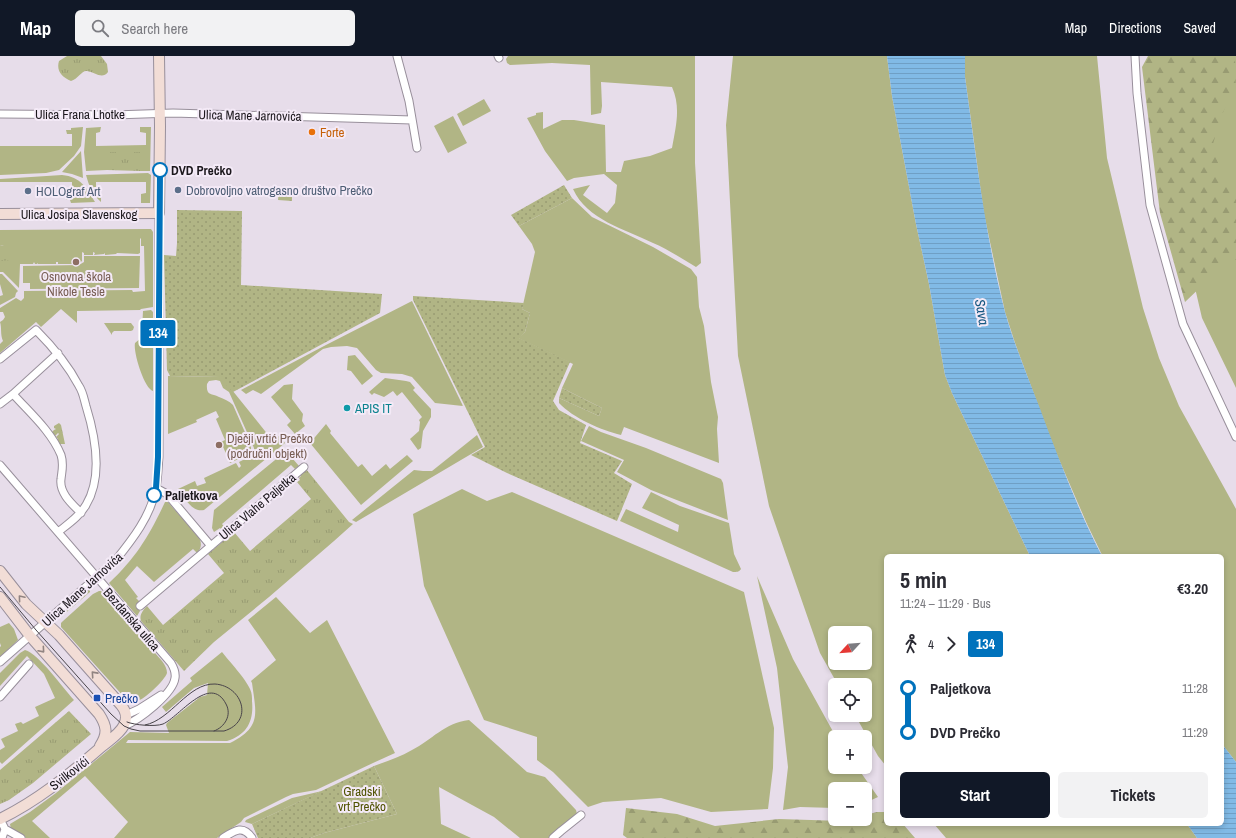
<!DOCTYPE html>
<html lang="en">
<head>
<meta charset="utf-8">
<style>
  :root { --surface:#fff; --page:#f2f2f3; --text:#2b2b33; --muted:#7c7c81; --accent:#111827 }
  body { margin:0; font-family:"Archivo Narrow",sans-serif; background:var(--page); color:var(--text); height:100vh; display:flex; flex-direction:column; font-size:15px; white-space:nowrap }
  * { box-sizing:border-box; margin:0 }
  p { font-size:13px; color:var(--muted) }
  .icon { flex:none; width:22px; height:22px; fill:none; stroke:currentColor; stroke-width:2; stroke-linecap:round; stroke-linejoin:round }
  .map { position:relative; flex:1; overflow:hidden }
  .details { position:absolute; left:884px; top:498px; width:340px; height:272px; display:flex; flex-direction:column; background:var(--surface); border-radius:6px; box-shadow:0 2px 6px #0003 }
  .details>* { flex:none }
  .badge { padding:0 8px; border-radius:3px; font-size:14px; line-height:26px }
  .needle { width:26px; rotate:244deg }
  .fabs { position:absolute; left:828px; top:570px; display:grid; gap:8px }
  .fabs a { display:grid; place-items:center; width:44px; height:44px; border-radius:6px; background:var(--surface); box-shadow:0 2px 6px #0003; font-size:20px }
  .map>.badge { position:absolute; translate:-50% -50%; box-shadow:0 0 0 2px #fff }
  .legs { display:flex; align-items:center; gap:6px; height:44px; padding:0 16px; font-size:13px }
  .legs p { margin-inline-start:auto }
  .headline { display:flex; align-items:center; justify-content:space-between; height:68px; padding:0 16px }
  h1 { font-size:22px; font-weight:700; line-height:30px }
  .button { display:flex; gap:8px; margin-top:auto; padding:8px 16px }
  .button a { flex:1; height:46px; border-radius:6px; background:var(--accent); color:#fff; font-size:16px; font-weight:700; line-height:46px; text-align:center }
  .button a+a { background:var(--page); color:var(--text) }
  ul { padding:0 16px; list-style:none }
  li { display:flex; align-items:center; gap:14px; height:44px; font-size:15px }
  li i { display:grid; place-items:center; width:6px; height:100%; margin:0 5px; background:currentColor }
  li i::after { content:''; width:10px; height:10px; margin:-5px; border:3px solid; border-radius:50%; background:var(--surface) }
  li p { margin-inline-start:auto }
  li:first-child i { background:linear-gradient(#0000 50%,currentColor 0) }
  li:last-child i { background:linear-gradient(currentColor 50%,#0000 0) }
  header { display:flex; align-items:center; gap:24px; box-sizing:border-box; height:56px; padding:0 20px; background:var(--accent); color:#fff }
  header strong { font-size:19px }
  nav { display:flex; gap:22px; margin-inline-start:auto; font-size:14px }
  .search { width:280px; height:36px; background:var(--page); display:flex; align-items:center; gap:10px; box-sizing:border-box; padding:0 14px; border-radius:6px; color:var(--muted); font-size:15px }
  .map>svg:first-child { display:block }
  .grass { fill:#b1b585; fill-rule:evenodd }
  .forest { fill:url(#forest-firs) }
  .park { fill:url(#park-tufts) }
  .garden { fill:url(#garden-dots) }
  .water { fill:url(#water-rules) }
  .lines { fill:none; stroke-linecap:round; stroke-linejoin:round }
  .street-casing { stroke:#988f9b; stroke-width:9 }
  .secondary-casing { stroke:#988f9b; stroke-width:12 }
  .street { stroke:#fff; stroke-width:7 }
  .secondary { stroke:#f2ddd6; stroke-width:10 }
  .tram { stroke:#49444a; stroke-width:1 }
  .oneway { stroke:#918482 }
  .line-1-casing { stroke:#fff; stroke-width:9 }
  .line-1 { stroke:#0072bc; stroke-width:6 }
  .food-dot { fill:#e8710a; stroke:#f4eaf7; stroke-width:1.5 }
  .stop-1-dot { fill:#fff; stroke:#0072bc; stroke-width:2 }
  .service-dot { fill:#5c6f8a; stroke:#f4eaf7; stroke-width:1.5 }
  .education-dot { fill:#8d6e63; stroke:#f4eaf7; stroke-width:1.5 }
  .culture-dot { fill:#0f9aa8; stroke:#f4eaf7; stroke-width:1.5 }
  .transit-dot { fill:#1a4fb4; stroke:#f4eaf7; stroke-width:1.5 }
  .labels { text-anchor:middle; stroke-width:4; stroke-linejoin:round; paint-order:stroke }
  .street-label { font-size:13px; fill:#1b171c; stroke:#f4eaf7 }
  .food-label { font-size:13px; fill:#c56008; stroke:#f4eaf7; text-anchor:start }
  .stop-label { font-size:13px; font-weight:bold; fill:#1b171c; stroke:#f4eaf7; text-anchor:start }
  .service-label { font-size:13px; fill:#4e5e75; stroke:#f4eaf7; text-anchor:start }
  .education-label { font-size:13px; fill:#785e54; stroke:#f4eaf7 }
  .culture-label { font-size:13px; fill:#0d838f; stroke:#f4eaf7; text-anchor:start }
  .transit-label { font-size:13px; fill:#164399; stroke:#f4eaf7; text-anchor:start }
  .park-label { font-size:13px; fill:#4f5201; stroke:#f4eaf7 }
  .water-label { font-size:14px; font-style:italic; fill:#175882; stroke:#f4eaf7 }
</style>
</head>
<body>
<header>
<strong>Map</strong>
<div class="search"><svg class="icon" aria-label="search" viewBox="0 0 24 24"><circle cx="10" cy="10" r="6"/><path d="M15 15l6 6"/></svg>Search here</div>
<nav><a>Map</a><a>Directions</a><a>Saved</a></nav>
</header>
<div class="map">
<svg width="1236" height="782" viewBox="0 0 1236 782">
  <defs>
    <pattern id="forest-firs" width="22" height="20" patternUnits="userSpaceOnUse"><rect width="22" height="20" fill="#b1b585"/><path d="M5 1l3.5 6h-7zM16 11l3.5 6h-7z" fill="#989b72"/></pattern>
    <pattern id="park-tufts" width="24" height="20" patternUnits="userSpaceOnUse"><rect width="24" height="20" fill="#b1b585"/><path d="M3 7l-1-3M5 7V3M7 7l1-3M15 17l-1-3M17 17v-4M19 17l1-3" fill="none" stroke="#989b72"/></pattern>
    <pattern id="garden-dots" width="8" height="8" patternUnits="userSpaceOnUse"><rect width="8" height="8" fill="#b1b585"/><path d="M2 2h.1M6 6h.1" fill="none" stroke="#989b72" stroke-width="1.8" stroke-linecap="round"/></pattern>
    <pattern id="water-rules" width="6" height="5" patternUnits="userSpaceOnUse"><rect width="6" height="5" fill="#81bae6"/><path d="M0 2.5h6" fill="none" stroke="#6f9fc5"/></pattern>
  </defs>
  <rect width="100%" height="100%" fill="#e7ddea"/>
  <!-- grass -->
  <path class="grass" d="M 508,0 L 695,0 L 695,107 L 701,207 L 696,211 C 682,203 668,193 653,187 C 625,173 587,164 573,133 L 590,129 L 583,139 L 607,157 L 615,147 L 617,129 L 604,118 L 574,122 L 567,125 L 545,95 L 527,62 L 536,59 L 536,57 L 543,56 L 543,73 L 562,64 L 574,64 L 605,69 L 606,116 L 621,116 L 624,105 L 650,100 L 672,92 C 676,70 681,51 672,31 L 601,26 L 602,50 L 601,57 L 591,59 L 590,9 L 552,7 L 510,9 L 507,7 L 506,3 Z
    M 733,0 L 887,0 L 892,40 L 916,168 L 929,228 L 945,319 L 952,337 L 1030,500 L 886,500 L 886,710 L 878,700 L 855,659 L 865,659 L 865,629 L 838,629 L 820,597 L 769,450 L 738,300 L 726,69 ZM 835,577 L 865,577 L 865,607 L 835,607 Z
    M 965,0 L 1097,0 L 1107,102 L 1143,252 L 1159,302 L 1179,350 L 1236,453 L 1236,706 L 1222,688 L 1222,500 L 1102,499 L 1087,468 L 1054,392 L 1015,287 L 1005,256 L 984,158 L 965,21 Z
    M 1170,0 L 1236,0 L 1236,332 L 1202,262 L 1171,128 Z
    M 484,43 L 491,55 L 463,70 L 457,58 Z
    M 453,60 L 467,87 L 448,97 L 434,70 Z
    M 83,71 L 81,90 L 74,100 L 59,114 L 46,117 L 0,119 L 0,90 L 72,90 L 72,78 L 67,78 L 66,74 L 71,74 L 71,72 Z
    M 101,71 L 100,76 L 96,77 L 96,90 L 146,89 L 146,77 L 140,76 L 140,71 L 151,71 L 150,115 L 140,115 L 140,96 L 107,96 L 107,114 L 86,115 L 84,96 L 86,72 Z
    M 81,95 L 83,122 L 72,118 L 62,116 Z
    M 148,117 L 151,119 L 150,147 L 141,147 L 141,138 L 146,137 L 146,126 L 96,126 L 96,138 L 101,138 L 101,146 C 93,139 89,130 86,119 Z
    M 62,119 C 81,121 86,131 95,146 L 71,147 L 70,144 L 66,144 L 66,138 L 72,138 L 72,126 L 0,126 L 0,123 Z
    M 572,142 L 592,161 L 653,191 L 691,213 L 697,221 L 699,251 L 704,270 L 711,326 L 718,361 L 717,373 L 719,407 L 624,371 L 621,379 C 601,374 573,362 559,347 L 559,342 L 599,360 L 602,352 L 562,332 L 573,308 L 518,282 L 525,276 L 530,257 L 522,253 L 535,196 L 532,188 L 519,170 Z
    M 148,173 L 151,173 L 153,176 L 153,251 L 141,253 L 140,254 L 77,255 L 77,267 L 61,253 L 41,271 L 36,266 L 0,297 L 0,288 L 3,285 C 0,278 2,272 0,266 L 3,264 L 5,261 L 3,256 L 0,256 L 0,252 L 16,242 L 21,245 L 24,242 L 24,235 L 132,234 L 133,236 L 145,235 L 144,190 L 141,190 L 141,182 L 140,183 L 140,197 L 138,198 L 117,197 L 116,198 L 105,199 L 105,197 L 104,198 L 94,199 L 95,197 L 93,196 L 93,199 L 84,199 L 84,197 L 82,196 L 82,205 L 78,208 L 58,208 L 58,206 L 56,206 L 56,208 L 38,208 L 38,207 L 37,208 L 35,208 L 34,206 L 33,208 L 20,208 L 19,232 L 3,216 L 0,216 L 0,197 L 4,189 L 0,190 L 0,174 Z
    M 84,200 L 140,200 L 139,232 L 30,233 L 30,227 L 23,227 L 23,210 L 79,209 L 84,206 Z
    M 0,218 L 2,218 L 18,235 L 16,237 L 15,241 L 0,249 L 0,240 L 3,239 L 0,228 Z
    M 412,245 L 463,350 L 435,347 L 412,321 L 402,318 L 381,317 L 376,314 L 357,292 L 347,290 L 331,291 L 323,293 L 261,338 L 253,334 L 246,338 L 241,334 L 324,290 Z
    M 151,254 L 153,256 L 153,269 L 149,272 L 145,272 C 141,268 143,261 143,255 Z
    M 104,267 L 131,267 L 134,271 L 133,274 L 131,275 L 114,275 L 112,277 L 112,279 Z
    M 146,281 L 153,285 L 153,335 C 144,332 133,296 135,287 L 141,282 Z
    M 355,299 L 373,320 L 362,329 L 351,315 L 347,314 L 348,300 Z
    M 168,320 L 220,321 L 228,329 L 273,385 L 279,380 L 285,387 L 204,454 C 192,457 184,441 178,433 L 195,425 L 197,430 L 206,427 L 204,422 L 236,407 L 239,412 L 241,410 L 239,406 L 253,399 L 254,398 L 254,392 L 229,336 L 223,332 L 220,325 L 216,324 L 209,325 L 207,328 C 206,340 211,337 219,341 C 224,343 229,345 233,349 L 251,390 L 251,397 L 230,407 L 221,386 L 225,384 L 216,363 L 219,361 L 216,355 L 196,364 L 197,366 L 168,378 Z
    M 385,322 L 406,325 L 410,326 L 415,332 L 413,334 L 431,353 L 431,361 L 423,375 L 421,392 L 418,394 L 410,383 L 419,375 L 420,366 L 419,364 L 422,361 L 402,336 L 397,340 L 393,335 L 384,341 L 374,337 L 372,339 L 369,336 Z
    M 293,328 L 292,343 L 303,358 L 302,365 L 305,370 L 295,378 L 287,369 L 291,365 L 271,341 L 284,329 Z
    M 326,368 L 331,375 L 330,377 L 358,411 L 362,408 L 372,420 L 386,408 L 390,413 L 407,399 L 413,405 L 361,449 L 310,387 Z
    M 589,370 L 601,376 L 646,392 L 721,423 L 723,427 L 728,464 L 651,434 L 617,416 L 624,404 L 581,385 Z
    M 477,379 L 483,391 L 356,466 L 352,464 L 414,414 L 423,415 L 432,415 Z
    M 286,395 L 299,410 L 295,413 L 291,409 L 222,468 L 226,473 L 223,475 L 220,472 L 214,476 L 212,472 L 214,454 Z
    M 462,433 L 487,445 L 512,436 L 744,536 L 774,672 L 773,712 L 768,753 L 711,756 L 661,742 L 603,746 L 588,751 L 553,716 L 537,704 L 537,681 L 484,664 L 424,530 L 413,458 Z
    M 651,436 L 680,450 L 729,467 L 734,498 L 741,513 C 739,516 737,516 733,516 L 620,465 L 626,453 L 678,476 L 679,469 L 642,452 Z
    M 166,444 L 198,480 C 202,486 202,492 197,497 L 193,493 L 154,526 L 137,510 L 125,524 L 138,541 L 136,542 L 140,546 L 136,549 L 140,555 L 137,560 L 109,527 C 137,501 150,478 166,444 Z
    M 757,520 L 793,603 L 836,681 L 835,681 L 835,711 L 857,711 L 878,741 L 865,747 L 865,733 L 835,733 L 835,752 L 800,751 L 783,754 L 788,711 L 777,612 Z
    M 90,532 L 90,536 L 62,560 L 58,560 Z
    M 99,535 L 101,535 L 162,605 C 165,609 167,613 167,617 C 165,624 144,644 137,645 C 132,646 128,645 125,642 L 61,571 L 61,567 L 63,565 L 93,538 Z
    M 276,541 L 310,577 L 327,564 L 395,697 L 373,707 L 316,734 L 293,738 L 286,741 L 244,762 L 241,766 L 217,782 L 114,782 L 128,766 L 85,720 L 32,765 L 50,782 L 26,782 L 11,773 L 10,768 L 30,756 L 56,737 L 130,676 L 169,677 L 166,669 L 167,667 L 200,641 L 207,639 L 208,627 L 194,632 L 166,656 L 162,651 L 192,625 L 190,622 L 222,596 C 229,605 246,623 250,633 C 252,637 252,641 252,645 C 254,665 247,679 227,685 L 128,684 L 126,687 L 230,687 C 262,671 256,657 252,627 L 251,625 L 276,604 L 248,564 Z
    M 9,567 L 14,573 L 18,584 L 0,601 L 0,591 L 1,590 L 0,587 L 0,571 Z
    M 25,594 C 39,598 63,632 74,644 L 2,708 L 0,706 L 0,694 L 5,691 L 1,683 L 18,675 L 15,668 L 21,666 L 23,668 L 39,660 L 35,651 L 55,642 L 44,618 L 27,600 L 0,630 L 0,617 L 20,597 Z
    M 469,664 L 527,716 L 545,721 L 576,754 L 577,758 L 549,782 L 520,782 L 494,761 L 439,731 L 441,768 L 471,782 L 310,782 L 324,777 L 397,758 L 374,710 C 387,705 400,701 412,694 C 432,684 444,667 469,664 Z
    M 322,735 L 252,768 L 245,766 L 246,764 L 292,742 Z
    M 934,768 L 1187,768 L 1197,782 L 946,782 Z"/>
  <!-- forest -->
  <path class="forest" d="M 1148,0 L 1235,0 L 1236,36 L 1231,37 L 1222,59 L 1212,91 L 1225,125 L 1236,143 L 1236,204 L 1229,204 L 1185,246 L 1160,157 L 1142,11 Z
    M 626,752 L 677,758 L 715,770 L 779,763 L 843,765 L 851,763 L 865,763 L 865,759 L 877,756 L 886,756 L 886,768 L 903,768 L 915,782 L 627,782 L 623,779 Z"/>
  <!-- park -->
  <path class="park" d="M 67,0 L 101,0 L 107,8 L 108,16 C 102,24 95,16 87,15 C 82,14 78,23 71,25 C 62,21 56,15 59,5 Z
    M 107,96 L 140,96 L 140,115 L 107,114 Z
    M 279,134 L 281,134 L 281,137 L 292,137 L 292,145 L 278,144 Z
    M 4,189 L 6,197 L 13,198 L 13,204 L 0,205 L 0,190 Z
    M 59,367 L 61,369 L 65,388 L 60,388 L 56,385 L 58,383 L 56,381 L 59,378 L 58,377 L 55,380 L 52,376 L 54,374 L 56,373 L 54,372 L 54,370 Z
    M 306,413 L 349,466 L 353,468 L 334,485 L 269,541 L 214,586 L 184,615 L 141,565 C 139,559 143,554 147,550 L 163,569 L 224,517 L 208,498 L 234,476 L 250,495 L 311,443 L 297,426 L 300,424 L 299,422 L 301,420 L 300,418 Z
    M 69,655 L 91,678 L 33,727 L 9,744 L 0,748 L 0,714 Z"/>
  <!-- garden -->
  <path class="garden" d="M 564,129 L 572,142 L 519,170 L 511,159 Z
    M 177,154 L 242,155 L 241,229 L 382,238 L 380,257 L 233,336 L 219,321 L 170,320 L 167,314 L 164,199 L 176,200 L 177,187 Z
    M 413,240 L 524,247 L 522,253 L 530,257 L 525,276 L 519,282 L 570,306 L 553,345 L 559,354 L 586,369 L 580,387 L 622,405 L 614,417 L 632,428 L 617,465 L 507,417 L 471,399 L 485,391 L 413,244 Z
    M 562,332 L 602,352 L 599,360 L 559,342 Z
    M 374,710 L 397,758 L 324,777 L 310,782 L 258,782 L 252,768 Z"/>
  <!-- water -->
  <path class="water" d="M 887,0 L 965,0 L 965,21 C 976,100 985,179 1005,256 C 1014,288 1027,319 1039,350 C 1058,401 1077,452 1102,500 L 1030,500 L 952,337 L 945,319 L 929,228 L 916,168 L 892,40 Z
    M 1222,688 L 1236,706 L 1236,782 L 1197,782 L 1187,768 L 1222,768 Z"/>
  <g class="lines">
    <defs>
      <path id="street" d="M 397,0 L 409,45 L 417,92
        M 498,0 L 499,2
        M 1135,0 L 1137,37 L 1150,149 L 1183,268 L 1236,381
        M 0,58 L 114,59 L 173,57 L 412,64
        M 0,303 L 36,274 C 53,291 68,309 79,330 C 83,336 84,343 86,350 C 95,379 103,421 86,449 C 80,460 68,468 58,476
        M 13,338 C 30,357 51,375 61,399 C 64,408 62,414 61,423 C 59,437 72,448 81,457
        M 0,348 L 13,338 L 58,297
        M 0,409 L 171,607 C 174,612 176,616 175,622 C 173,638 139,664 124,670
        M 156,432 L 167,438 L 211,490
        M 140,550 L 304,411
        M 0,606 L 115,505 C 132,484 151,460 156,432 C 158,422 158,411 159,401 L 159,157
        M 0,641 L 29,608
        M 126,659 L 139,653 L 161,639
        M 0,763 L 5,773 L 2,782
        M 5,773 L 21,782
        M 223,782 C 234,775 243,768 252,782
        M 553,782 L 561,775 L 581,759"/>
      <path id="secondary" d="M 0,158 L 159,157 L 160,70 L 159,0
        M 0,515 L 26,548 L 59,579 L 121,649 C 126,655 128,661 124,669 C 120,678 108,685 100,692 C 69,719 37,745 0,763
        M 0,541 L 30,580 L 99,658 C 107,670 108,678 100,690"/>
    </defs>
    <!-- street casing -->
    <use href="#street" class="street-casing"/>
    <!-- secondary casing -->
    <use href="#secondary" class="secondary-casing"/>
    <!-- street -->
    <use href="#street" class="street"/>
    <!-- secondary -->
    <use href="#secondary" class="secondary"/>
    <!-- tram -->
    <path class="tram" d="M 0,531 L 36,574 L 111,658 L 124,670 L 131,673 L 140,675 L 224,675 C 254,666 243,630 215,628 C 188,627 171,664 145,669
      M 127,666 C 134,669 155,671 163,668 C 179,661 210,617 226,648 C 232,659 225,671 214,675"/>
  </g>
  <!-- one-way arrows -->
  <defs><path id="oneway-chevron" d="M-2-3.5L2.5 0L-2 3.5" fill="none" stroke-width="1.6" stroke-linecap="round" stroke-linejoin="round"/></defs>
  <g class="oneway">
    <use href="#oneway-chevron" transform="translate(21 542) rotate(-130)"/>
    <use href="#oneway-chevron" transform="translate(42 594) rotate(49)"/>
    <use href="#oneway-chevron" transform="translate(94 618) rotate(-132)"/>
  </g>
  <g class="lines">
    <defs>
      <path id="line-1" d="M 154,439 L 156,432 L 158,401 L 160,114"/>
    </defs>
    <!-- line-1 casing -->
    <use href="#line-1" class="line-1-casing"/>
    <!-- line-1 -->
    <use href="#line-1" class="line-1"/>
  </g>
  <!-- markers -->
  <circle class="food-dot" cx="312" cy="76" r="4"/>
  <g class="stop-1-dot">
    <circle cx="160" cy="114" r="7"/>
    <circle cx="154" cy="439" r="7"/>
  </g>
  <g class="service-dot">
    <circle cx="178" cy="134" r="4"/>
    <circle cx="28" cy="135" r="4"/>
  </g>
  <g class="education-dot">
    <circle cx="76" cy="206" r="4"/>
    <circle cx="219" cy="389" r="4"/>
  </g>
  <circle class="culture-dot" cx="347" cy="352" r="4"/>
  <rect class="transit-dot" x="93" y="638" width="8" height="8" rx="2"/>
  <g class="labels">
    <!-- street labels -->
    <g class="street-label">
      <text x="80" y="63">Ulica Frana Lhotke</text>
      <text transform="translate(250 59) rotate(1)" y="5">Ulica Mane Jarnovića</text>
      <text x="79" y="163">Ulica Josipa Slavenskog</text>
      <text transform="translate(257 450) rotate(-40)" y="5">Ulica Vlahe Paljetka</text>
      <text transform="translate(82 533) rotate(-42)" y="5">Ulica Mane Jarnovića</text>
      <text transform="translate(132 563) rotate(49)" y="5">Bezdanska ulica</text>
      <text transform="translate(69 717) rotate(-38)" y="5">Svilkovići</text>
    </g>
    <!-- food labels -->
    <g class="food-label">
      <text x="320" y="81">Forte</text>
    </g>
    <!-- stop labels -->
    <g class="stop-label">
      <text x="171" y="119">DVD Prečko</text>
      <text x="165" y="444">Paljetkova</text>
    </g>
    <!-- service labels -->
    <g class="service-label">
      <text x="186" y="139">Dobrovoljno vatrogasno društvo Prečko</text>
      <text x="36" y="140">HOLOgraf Art</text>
    </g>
    <!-- education labels -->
    <g class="education-label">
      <text x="76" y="225">Osnovna škola<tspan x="76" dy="15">Nikole Tesle</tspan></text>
      <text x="227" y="387" text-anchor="start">Dječji vrtić Prečko<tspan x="227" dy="15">(područni objekt)</tspan></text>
    </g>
    <!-- culture labels -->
    <g class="culture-label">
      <text x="355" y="357">APIS IT</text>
    </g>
    <!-- transit labels -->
    <g class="transit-label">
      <text x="105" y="647">Prečko</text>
    </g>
    <!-- park labels -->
    <g class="park-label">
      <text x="362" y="740">Gradski<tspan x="362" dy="15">vrt Prečko</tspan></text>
    </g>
    <!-- water labels -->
    <g class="water-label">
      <text transform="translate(982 256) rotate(80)" y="5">Sava</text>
    </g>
  </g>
</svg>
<div class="fabs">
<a><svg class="needle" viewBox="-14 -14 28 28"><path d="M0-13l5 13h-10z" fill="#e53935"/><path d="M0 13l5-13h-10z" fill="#7c7c81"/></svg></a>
<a><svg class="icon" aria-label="locate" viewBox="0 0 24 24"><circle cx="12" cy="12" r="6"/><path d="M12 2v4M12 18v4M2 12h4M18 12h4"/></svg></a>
<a>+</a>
<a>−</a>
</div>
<b class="badge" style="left:158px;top:277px;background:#0072bc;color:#fff">134</b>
<section class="details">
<div class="headline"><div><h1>5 min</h1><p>11:24 – 11:29 · Bus</p></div><b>€3.20</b></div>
<div class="legs"><svg class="icon" aria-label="walk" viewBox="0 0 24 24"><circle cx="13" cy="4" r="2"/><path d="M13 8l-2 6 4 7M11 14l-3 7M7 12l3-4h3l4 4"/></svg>4<svg class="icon" aria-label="forward" viewBox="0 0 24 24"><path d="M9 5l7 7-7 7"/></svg><b class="badge" style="background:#0072bc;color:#fff">134</b></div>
<ul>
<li><i style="color:#0072bc"></i><b>Paljetkova</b><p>11:28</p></li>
<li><i style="color:#0072bc"></i><b>DVD Prečko</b><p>11:29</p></li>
</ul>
<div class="button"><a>Start</a><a>Tickets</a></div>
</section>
</div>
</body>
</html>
